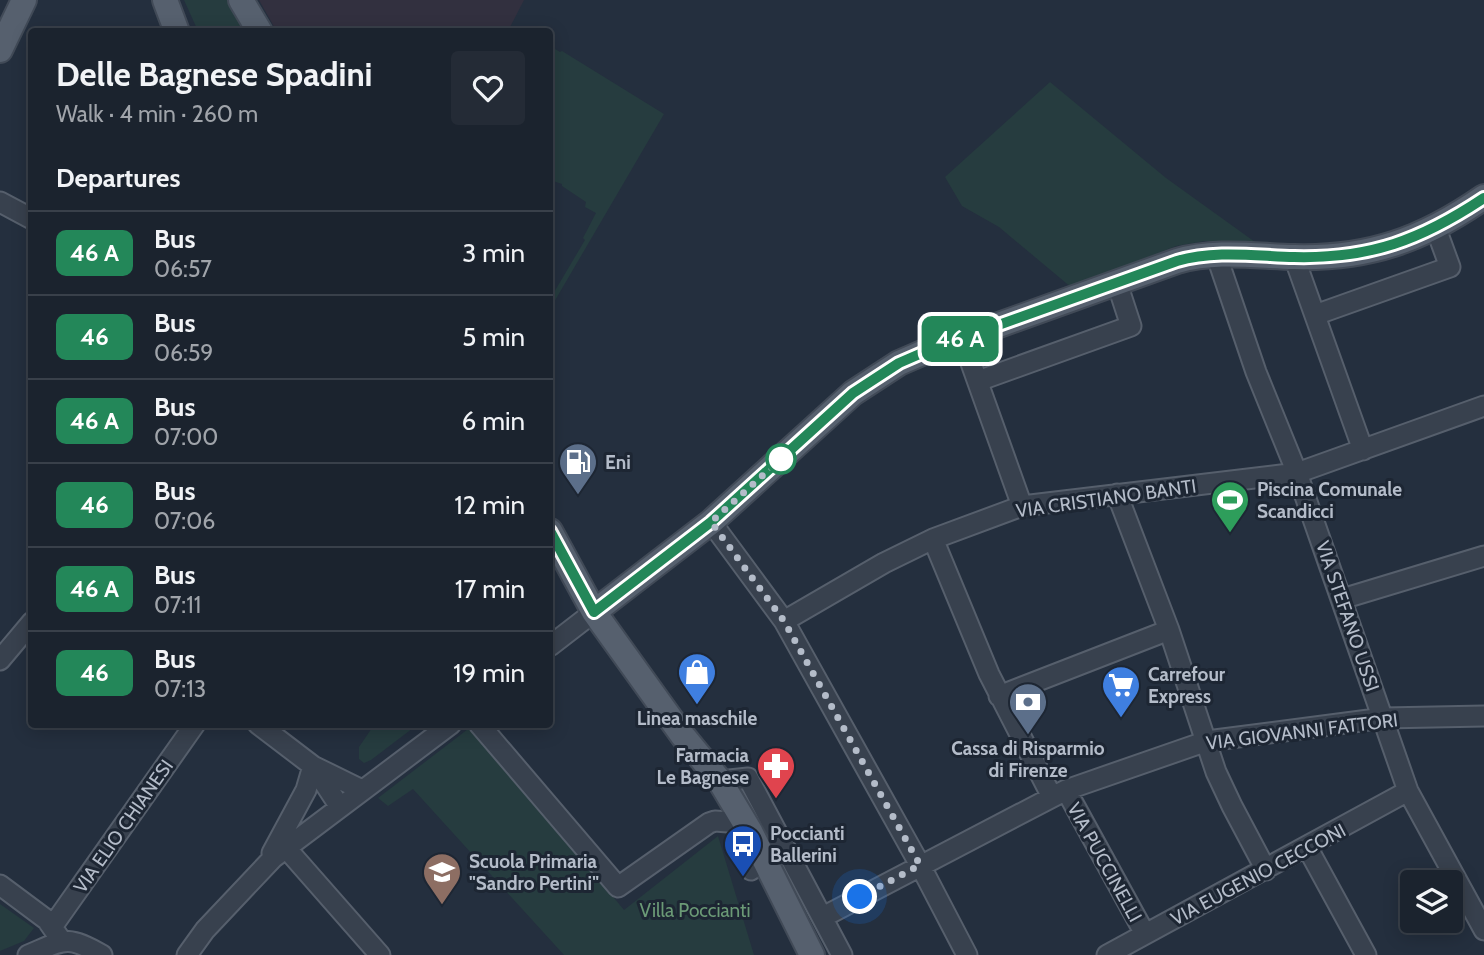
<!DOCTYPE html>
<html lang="en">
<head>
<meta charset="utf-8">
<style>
  :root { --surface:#1b232e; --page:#242b36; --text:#f1f3f6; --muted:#a0a4aa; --line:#39404a }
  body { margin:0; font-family:Cabin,sans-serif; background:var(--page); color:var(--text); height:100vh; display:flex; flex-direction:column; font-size:26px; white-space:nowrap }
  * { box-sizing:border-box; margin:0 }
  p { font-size:23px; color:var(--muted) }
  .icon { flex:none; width:38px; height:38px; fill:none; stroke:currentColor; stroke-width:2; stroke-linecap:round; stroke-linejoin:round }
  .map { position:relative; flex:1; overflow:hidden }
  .side { position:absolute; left:28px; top:28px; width:525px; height:700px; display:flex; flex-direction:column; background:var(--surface); border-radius:7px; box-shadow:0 4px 18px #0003,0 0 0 2px var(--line) }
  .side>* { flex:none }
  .badge { padding:0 14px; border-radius:10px; font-size:24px; line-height:46px }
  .controls { position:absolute; left:1400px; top:870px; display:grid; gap:14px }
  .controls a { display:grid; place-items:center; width:63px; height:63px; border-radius:7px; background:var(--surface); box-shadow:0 4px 18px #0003,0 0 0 2px var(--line); font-size:35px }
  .you { position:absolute; width:35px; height:35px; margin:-18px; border:5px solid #fff; border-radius:50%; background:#1a73e8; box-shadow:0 0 0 10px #1a73e833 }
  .map>.badge { position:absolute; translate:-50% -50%; box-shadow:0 0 0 4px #fff }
  h2 { padding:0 28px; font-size:26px; line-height:63px }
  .round { display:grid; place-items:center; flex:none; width:74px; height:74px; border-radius:7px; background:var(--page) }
  .summary { display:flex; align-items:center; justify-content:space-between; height:119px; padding:0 28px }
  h1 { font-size:33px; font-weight:700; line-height:52px }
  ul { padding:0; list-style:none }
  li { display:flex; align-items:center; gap:21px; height:84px; padding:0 28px; border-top:2px solid var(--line) }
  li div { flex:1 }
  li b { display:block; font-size:26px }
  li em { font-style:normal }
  li .badge { min-width:77px; font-weight:700; text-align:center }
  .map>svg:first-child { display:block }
  .medical { fill:#32303f }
  .green { fill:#263c3f }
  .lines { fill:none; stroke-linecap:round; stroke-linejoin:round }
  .minor-casing { stroke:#565f6c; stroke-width:23 }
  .major-casing { stroke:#414a57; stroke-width:28 }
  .minor { stroke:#38414e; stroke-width:19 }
  .major { stroke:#56606e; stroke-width:24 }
  .line-casing { stroke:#fff; stroke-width:16 }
  .line { stroke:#238759; stroke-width:10 }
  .walk { stroke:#b4bcc9; stroke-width:7; stroke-dasharray:0 12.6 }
  .stop-dot { fill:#fff; stroke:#238759; stroke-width:3.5 }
  .labels { text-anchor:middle; stroke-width:6; stroke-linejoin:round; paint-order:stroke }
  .poi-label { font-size:19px; font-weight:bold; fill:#b4bcc9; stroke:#1d2633; text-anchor:start }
  .street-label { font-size:19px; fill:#b4bcc9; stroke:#1d2633 }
  .park-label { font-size:19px; fill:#6b9a76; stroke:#1d2633 }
</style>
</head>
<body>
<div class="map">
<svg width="1484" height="955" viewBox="0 0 1484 955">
  <rect width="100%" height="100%" fill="#242f3e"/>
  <!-- medical -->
  <path class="medical" d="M 259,0 L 524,0 L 508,31 L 277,32 Z"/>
  <!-- green -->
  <path class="green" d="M 184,0 L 229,0 L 247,31 L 198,31 Z
    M 550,46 L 560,52 L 562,51 L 664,114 L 550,309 L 550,292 L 553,294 L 585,240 L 583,238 L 596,213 L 585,207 L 586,202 L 562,186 L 562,184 L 550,180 Z
    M 1050,82 L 1166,178 L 1255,242 L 1205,241 L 1176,246 L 1072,288 L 999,227 L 962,206 L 945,177 Z
    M 374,725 L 374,724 L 417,725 L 371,760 L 364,763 L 359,759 L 359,747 Z
    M 472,726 L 624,910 L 718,836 L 754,955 L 564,955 L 413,789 L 388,806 L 378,798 Z
    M 0,904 L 34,928 L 24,941 L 0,951 Z"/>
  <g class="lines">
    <defs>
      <path id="minor" d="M 0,202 L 32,219
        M 1216,254 L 1256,372 L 1297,473 L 1408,791 L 1484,930
        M 1294,257 L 1363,450
        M 1315,315 L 1450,267 L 1435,226
        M 962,338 L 1022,506
        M 978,381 L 1131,326 L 1117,283
        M 1117,494 L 1169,630 L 1216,772 L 1232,806 L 1266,870
        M 711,522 L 784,621 L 920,865 L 967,955
        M 933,539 L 989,674 L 1052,797
        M 1342,599 L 1484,556
        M 784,621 L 884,563 L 933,539 L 1022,506 L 1297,473 L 1484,406
        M 550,646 L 594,612
        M 0,660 L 32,622
        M 999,696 L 1169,630
        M 258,724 L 313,766 L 362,790
        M 479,724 L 618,887 L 709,823 L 715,821 L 728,822
        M 313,766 L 340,807
        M 720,781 L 748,778 L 842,955
        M 1066,790 L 1145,934
        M 1307,847 L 1366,955
        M 286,848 L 380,955
        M 272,853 L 306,790 L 313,766
        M 751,870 L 756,860 L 773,851
        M 0,885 L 47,920 L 61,940
        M 823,917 L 1066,790 L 1207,741 L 1384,718 L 1484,716
        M 52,927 L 195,724
        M 28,955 C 64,940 66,934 102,955
        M 187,955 L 205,930 L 273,858 L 451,724
        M 1107,955 L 1408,791"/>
      <path id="major" d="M 165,0 L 177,32
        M 241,0 L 260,32
        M 0,50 L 24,0
        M 550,531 L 594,612 L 683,736 L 720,781 L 751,833 L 812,955
        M 594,612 L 711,522 L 853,393 L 899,363 L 929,350 L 1177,261 C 1216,250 1254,256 1294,257 C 1369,259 1422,240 1484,197"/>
    </defs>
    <!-- minor casing -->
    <use href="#minor" class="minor-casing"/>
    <!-- major casing -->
    <use href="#major" class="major-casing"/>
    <!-- minor -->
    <use href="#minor" class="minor"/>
    <!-- major -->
    <use href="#major" class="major"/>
  </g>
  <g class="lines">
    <defs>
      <path id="line" d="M 550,531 L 594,612 L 711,522 L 853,393 L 899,363 L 929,350 L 1177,261 C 1215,250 1255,256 1294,257 C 1370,259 1421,240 1484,198"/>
    </defs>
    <!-- line casing -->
    <use href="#line" class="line-casing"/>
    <!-- line -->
    <use href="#line" class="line"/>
    <!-- walk -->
    <path class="walk" d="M 781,459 L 711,522 L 784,621 L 920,865 L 860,897"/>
  </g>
  <!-- icons -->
  <defs>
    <symbol id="fuel-pin" viewBox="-11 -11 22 30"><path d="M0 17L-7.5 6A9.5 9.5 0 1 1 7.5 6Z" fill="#5c6f8a" stroke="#1d2633"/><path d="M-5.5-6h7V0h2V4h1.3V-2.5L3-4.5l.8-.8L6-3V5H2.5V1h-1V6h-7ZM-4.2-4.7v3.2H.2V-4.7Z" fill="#fff"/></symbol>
    <symbol id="stadium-pin" viewBox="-11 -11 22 30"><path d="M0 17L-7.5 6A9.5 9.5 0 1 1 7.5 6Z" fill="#2e9e5b" stroke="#1d2633"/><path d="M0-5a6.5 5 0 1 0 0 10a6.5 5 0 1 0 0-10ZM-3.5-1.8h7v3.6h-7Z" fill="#fff"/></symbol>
    <symbol id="shop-pin" viewBox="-11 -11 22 30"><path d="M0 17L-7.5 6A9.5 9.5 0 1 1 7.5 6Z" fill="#3f7fe0" stroke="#1d2633"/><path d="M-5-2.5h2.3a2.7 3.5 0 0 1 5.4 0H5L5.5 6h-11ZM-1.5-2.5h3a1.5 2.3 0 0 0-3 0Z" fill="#fff"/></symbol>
    <symbol id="supermarket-pin" viewBox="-11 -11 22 30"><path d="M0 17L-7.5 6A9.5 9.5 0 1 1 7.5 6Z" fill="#3f7fe0" stroke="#1d2633"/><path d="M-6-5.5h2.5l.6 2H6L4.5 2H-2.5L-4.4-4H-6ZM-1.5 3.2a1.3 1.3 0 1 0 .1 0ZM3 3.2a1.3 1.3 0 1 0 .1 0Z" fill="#fff"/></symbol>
    <symbol id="bank-pin" viewBox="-11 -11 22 30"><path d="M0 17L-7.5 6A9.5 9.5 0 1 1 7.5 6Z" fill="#5c6f8a" stroke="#1d2633"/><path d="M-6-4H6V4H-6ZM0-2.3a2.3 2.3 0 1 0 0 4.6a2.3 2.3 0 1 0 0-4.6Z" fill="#fff"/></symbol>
    <symbol id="pharmacy-pin" viewBox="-11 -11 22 30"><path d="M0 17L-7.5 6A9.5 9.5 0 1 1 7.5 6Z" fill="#e0444e" stroke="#1d2633"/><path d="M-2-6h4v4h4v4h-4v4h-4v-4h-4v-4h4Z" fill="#fff"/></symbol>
    <symbol id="bus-pin" viewBox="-11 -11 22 30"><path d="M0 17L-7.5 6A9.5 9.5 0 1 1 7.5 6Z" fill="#1a4fb4" stroke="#1d2633"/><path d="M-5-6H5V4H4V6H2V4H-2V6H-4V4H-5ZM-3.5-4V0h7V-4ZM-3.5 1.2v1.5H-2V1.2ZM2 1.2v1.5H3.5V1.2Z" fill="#fff"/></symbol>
    <symbol id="school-pin" viewBox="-11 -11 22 30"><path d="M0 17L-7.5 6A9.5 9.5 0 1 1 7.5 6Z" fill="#8d6e63" stroke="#1d2633"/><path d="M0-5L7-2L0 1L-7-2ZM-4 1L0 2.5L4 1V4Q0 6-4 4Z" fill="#fff"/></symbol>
  </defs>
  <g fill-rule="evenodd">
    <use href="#fuel-pin" x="556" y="440" width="44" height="60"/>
    <use href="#stadium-pin" x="1208" y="478" width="44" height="60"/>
    <use href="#shop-pin" x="675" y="650" width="44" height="60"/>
    <use href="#supermarket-pin" x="1099" y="663" width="44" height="60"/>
    <use href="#bank-pin" x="1006" y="680" width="44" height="60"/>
    <use href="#pharmacy-pin" x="754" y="744" width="44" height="60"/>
    <use href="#bus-pin" x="721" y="822" width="44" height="60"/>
    <use href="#school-pin" x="420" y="850" width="44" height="60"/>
  </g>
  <!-- markers -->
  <circle class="stop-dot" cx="781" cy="459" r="14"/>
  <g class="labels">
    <!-- poi labels -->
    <g class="poi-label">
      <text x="605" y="469">Eni</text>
      <text x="1257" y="496">Piscina Comunale<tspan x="1257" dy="22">Scandicci</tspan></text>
      <text x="1148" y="681">Carrefour<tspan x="1148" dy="22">Express</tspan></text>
      <text x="697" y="725" text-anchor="middle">Linea maschile</text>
      <text x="1028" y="755" text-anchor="middle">Cassa di Risparmio<tspan x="1028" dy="22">di Firenze</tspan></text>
      <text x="749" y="762" text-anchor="end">Farmacia<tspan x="749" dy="22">Le Bagnese</tspan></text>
      <text x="770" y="840">Poccianti<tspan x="770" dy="22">Ballerini</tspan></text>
      <text x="469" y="868">Scuola Primaria<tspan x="469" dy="22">"Sandro Pertini"</tspan></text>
    </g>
    <!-- street labels -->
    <g class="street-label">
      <text transform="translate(1106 498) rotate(-8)" y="7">VIA CRISTIANO BANTI</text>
      <text transform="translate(1348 616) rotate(71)" y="7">VIA STEFANO USSI</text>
      <text transform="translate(1302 731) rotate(-7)" y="7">VIA GIOVANNI FATTORI</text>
      <text transform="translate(123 826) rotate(-55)" y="7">VIA ELIO CHIANESI</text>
      <text transform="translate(1105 862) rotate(61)" y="7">VIA PUCCINELLI</text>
      <text transform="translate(1258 874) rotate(-28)" y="7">VIA EUGENIO CECCONI</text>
    </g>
    <!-- park labels -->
    <g class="park-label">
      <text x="695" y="917">Villa Poccianti</text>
    </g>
  </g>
</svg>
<div class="controls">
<a><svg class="icon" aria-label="layers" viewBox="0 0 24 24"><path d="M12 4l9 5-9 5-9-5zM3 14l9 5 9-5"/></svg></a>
</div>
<div class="you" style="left:860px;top:897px"></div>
<b class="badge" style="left:960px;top:339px;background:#238759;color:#fff">46 A</b>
<section class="side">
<div class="summary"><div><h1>Delle Bagnese Spadini</h1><p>Walk · 4 min · 260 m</p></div><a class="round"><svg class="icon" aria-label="heart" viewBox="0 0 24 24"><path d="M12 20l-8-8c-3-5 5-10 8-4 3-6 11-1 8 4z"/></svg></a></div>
<h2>Departures</h2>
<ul>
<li><span class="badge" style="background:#238759;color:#fff">46 A</span><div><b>Bus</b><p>06:57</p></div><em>3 min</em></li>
<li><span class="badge" style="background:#238759;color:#fff">46</span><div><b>Bus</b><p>06:59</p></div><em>5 min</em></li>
<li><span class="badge" style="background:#238759;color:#fff">46 A</span><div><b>Bus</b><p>07:00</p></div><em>6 min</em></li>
<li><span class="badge" style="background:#238759;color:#fff">46</span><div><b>Bus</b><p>07:06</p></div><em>12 min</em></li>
<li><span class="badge" style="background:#238759;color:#fff">46 A</span><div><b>Bus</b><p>07:11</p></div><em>17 min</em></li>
<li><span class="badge" style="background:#238759;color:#fff">46</span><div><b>Bus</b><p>07:13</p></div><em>19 min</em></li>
</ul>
</section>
</div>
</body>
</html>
